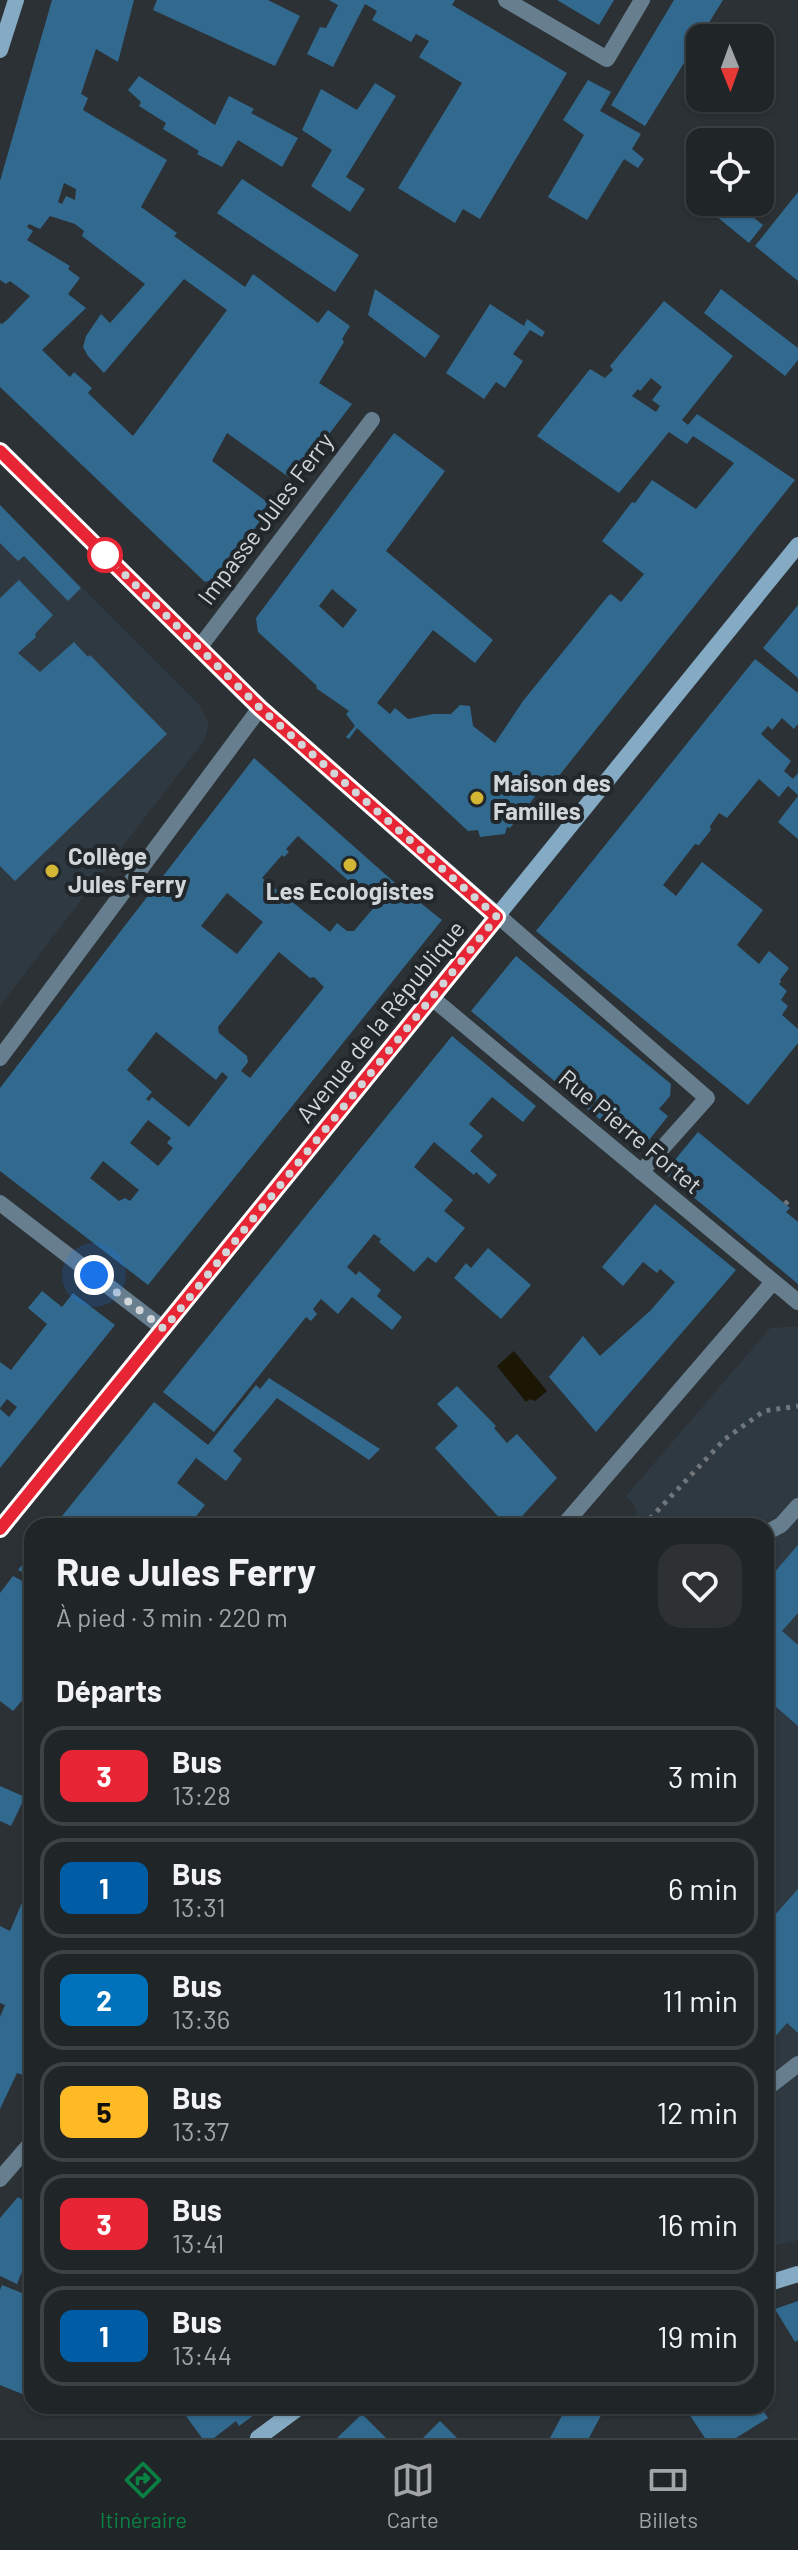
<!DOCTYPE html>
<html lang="fr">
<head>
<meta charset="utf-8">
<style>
  :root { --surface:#202528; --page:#2d3134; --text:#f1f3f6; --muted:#a2a5a8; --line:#3d4245; --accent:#0b8043 }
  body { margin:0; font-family:Barlow,sans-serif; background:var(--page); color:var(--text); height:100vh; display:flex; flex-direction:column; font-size:30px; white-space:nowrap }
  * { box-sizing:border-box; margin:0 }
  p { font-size:26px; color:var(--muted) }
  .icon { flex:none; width:44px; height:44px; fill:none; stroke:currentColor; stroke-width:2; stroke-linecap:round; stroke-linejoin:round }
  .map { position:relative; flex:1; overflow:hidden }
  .side { position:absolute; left:24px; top:1518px; width:750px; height:896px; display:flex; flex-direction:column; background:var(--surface); border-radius:24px; box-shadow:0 2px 6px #0004,0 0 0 2px var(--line) }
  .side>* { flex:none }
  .badge { padding:0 16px; border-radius:12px; font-size:28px; line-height:52px }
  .needle { width:52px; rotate:179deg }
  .fabs { position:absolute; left:686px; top:24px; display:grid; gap:16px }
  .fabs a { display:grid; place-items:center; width:88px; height:88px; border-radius:16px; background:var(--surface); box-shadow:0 2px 6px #0004,0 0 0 2px var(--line); font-size:40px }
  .you { position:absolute; width:40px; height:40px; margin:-20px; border:6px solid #fff; border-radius:50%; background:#1a73e8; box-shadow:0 0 0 12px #1a73e833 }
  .map>.badge { position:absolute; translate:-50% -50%; box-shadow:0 0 0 4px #fff }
  h2 { padding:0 32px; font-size:30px; line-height:72px }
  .round { display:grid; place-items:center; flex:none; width:84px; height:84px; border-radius:24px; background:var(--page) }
  .head { display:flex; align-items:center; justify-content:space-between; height:136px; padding:0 32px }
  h1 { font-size:38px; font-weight:700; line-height:60px }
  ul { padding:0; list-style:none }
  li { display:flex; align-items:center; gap:24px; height:100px; margin:0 16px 12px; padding:0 16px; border:4px solid var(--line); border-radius:24px }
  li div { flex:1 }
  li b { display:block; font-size:30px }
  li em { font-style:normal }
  li .badge { min-width:88px; font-weight:700; text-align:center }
  .tab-bar { display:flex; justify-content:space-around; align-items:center; height:112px; border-top:2px solid var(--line); background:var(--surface); font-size:22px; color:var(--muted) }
  .tab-bar a { display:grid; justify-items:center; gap:4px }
  .tab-bar .on { color:var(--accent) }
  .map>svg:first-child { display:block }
  .built { fill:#2e3942 }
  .water { fill:#1c1705 }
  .building { fill:#326a8f; fill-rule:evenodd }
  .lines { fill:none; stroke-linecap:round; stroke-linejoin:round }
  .path { stroke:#71767a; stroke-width:5; stroke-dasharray:4 6; stroke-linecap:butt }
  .street { stroke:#667e8e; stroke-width:16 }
  .secondary { stroke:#84aac4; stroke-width:16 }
  .line-casing { stroke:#fff; stroke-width:18 }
  .line { stroke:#e82534; stroke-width:12 }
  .walk { stroke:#d3d6d9; stroke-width:8; stroke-dasharray:0 14.4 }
  .stop-dot { fill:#fff; stroke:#e82534; stroke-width:4 }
  .poi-dot { fill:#d4b635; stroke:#21272b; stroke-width:3 }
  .labels { text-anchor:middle; stroke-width:8; stroke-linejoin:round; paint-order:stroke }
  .street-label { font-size:24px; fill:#d3d6d9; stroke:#21272b }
  .poi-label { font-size:24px; font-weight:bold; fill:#d3d6d9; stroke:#21272b; text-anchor:start }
</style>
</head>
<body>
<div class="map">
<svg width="798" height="2438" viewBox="0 0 798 2438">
  <rect width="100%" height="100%" fill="#2b3135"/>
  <!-- built -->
  <path class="built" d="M 0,505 L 200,706 L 209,723 L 204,741 L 0,1006 Z
    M 798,1326 L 798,2240 L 766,2248 L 766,1526 L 628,1526 L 635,1518 L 636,1511 L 633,1503 L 626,1496 L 770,1328 Z"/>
  <!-- water -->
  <path class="water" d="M 514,1351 L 547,1391 L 535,1401 L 530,1399 L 526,1402 L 497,1366 Z"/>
  <!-- building -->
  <path class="building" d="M 52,0 L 134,0 L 118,62 L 96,49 L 81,94 L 88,98 L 83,110 L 167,160 L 141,207 L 177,233 L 174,236 L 245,287 L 253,274 L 318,323 L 328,310 L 350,326 L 342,339 L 344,342 L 319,383 L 352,404 L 313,455 L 290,478 L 227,433 L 212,461 L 271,505 L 220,578 L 205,582 L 0,387 L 0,323 L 2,324 L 8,319 L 30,296 L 10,281 L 6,284 L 0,280 L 0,181 ZM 64,183 L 76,189 L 75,200 L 66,196 L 62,204 L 58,202 ZM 50,216 L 75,224 L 84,231 L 82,236 L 145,284 L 110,323 L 101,314 L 86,336 L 83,347 L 88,356 L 104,373 L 184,279 L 227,310 L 133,436 L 88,393 L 92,388 L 74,372 L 70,377 L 42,350 L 86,308 L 68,294 L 80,278 L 68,269 L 70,266 L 27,240 L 33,231 L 27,227 L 29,224 L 40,229 Z
    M 157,0 L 268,0 L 300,16 L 275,66 L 153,10 Z
    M 329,0 L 455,0 L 452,5 L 567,73 L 480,219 L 463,209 L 455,223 L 398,188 L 462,83 L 419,57 L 429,41 L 416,34 L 411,42 L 372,20 L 377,11 L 365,4 L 333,67 L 307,54 L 320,27 L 326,28 L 338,5 Z
    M 557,0 L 614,0 L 599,25 Z
    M 674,0 L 723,0 L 645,126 L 611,105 Z
    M 139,76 L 215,125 L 229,96 L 254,109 L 251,113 L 298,138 L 282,167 L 238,140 L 222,167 L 197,154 L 199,151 L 163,129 L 166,123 L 139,106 L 141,102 L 128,90 Z
    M 588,80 L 611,92 L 600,111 L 641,134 L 632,149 L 644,159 L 638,168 L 624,159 L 587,220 L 548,197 L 584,135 L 563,120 Z
    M 375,83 L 396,96 L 346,177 L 365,189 L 350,212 L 311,186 L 332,150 L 302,130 L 321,89 L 357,110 Z
    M 242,179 L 359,255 L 335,292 L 217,213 Z
    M 798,192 L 798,281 L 755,246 Z
    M 727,202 L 734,202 L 763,225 L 749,243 L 716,216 Z
    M 375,289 L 440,336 L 425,358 L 368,315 Z
    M 721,289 L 798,348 L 798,360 L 785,376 L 704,313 Z
    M 664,301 L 733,356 L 682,420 L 688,425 L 697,414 L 795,480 L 550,787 L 549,785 L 542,794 L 537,794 L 510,828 L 507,827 L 505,834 L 480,837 L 478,830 L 468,831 L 357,728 L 349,739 L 346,737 L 355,726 L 346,714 L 349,711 L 316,688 L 317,686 L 258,632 L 256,618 L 394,433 L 445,471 L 386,551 L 493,640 L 475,663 L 433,630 L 377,703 L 390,714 L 395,708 L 408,719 L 433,714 L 451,714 L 460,705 L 470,706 L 473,726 L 495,743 L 523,701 L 608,596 L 611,594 L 621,602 L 644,574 L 602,541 L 632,502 L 635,503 L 652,480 L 696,509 L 734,463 L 693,436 L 687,444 L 669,432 L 619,493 L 537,436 L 590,369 L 605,378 L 613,370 L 610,366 ZM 651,378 L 662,387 L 652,400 L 660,406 L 656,412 L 632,396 L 638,389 L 640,391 ZM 332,589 L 357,610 L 343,628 L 319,606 Z
    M 490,304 L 524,326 L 527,319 L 545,332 L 542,337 L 530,330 L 513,354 L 523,361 L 505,388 L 496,382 L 484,399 L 446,373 Z
    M 0,505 L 81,588 L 68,601 L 24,556 L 18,561 L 0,543 Z
    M 19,580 L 53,615 L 35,634 L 36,637 L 18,653 L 40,672 L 74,642 L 88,657 L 90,655 L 167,734 L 15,881 L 0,866 L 0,598 Z
    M 798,605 L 798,678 L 763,648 Z
    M 755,659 L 798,693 L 798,724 L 794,729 L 782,718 L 772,730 L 768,726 L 761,734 L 791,761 L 784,771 L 793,779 L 798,773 L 798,795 L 788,786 L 779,797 L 759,779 L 727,818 L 719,813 L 710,826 L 711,830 L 699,845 L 695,844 L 663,885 L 676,896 L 702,862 L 763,910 L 737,945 L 759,964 L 769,951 L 789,968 L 780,980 L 781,982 L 779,984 L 787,991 L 781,1000 L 788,1006 L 782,1015 L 798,1029 L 798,1043 L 748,1105 L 536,931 Z
    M 254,758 L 394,882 L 442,920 L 148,1285 L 0,1171 L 0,1088 ZM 298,836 L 376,905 L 354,931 L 347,931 L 337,923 L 330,932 L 262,878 L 282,855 L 284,857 L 289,852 L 286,849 ZM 227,893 L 263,922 L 237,954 L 201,926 ZM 279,952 L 310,978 L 314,977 L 324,987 L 250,1078 L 241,1071 L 248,1062 L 247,1056 L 219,1033 L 218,1027 ZM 156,1032 L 216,1080 L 222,1072 L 228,1077 L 189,1127 L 152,1097 L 149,1101 L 146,1099 L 152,1092 L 127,1070 ZM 148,1120 L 171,1138 L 167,1143 L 173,1148 L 158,1166 L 130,1143 ZM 103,1161 L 139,1190 L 130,1201 L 125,1198 L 119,1201 L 90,1178 Z
    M 798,796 L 798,839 L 778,822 Z
    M 516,956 L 671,1084 L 670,1096 L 659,1109 L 668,1116 L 649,1140 L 638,1132 L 632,1139 L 621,1137 L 471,1011 Z
    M 452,1036 L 536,1106 L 523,1122 L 492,1097 L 469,1124 L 483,1136 L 470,1151 L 497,1175 L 489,1184 L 476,1172 L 474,1175 L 434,1142 L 414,1167 L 453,1200 L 444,1211 L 465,1228 L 436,1263 L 428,1257 L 414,1272 L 379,1242 L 381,1239 L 374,1234 L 347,1267 L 356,1275 L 359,1271 L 381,1290 L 377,1296 L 402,1317 L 392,1330 L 352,1297 L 338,1314 L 321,1299 L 313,1309 L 317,1314 L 311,1321 L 306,1317 L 214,1432 L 163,1392 Z
    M 698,1132 L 790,1208 L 786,1212 L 798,1222 L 798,1284 L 668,1176 L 669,1167 Z
    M 655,1204 L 736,1270 L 596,1432 L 549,1377 L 583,1336 L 600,1356 L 651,1310 L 675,1282 L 660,1269 L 657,1273 L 643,1262 L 623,1286 L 602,1267 Z
    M 488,1248 L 531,1285 L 501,1319 L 454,1278 L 466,1263 L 471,1268 Z
    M 42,1291 L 62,1307 L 73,1293 L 115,1325 L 0,1468 L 0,1409 L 9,1417 L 17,1407 L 7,1399 L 0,1408 L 0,1362 L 11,1370 L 47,1324 L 28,1308 Z
    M 269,1378 L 380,1449 L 369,1460 L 277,1398 L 233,1451 L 242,1459 L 226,1481 L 196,1458 L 177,1483 L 205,1505 L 193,1520 L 204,1526 L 54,1526 L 154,1402 L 208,1445 L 256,1385 L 260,1389 Z
    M 457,1386 L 496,1426 L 494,1428 L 507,1443 L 517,1434 L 557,1478 L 513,1526 L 507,1526 L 435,1448 L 458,1426 L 437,1404 Z
    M 798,1545 L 798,1613 L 782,1631 L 798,1645 L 798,1726 L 766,1698 L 766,1582 Z
    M 32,1553 L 32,1577 L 18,1570 Z
    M 13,1576 L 32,1586 L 32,1689 L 13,1711 L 0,1701 L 0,1593 Z
    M 0,1786 L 25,1797 L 11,1826 L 0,1821 Z
    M 32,1879 L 32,2063 L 26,2076 L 17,2073 L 0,2109 L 0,2017 L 5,2005 L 0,2003 L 0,1926 L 10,1931 Z
    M 798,1889 L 798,2033 L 787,2023 L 766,2047 L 766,1925 Z
    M 18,2197 L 32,2206 L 32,2248 L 17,2284 L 0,2276 L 0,2218 Z
    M 2,2285 L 32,2297 L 32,2386 L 27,2396 L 0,2385 L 0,2290 Z
    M 798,2301 L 798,2340 L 795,2342 L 775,2309 Z
    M 193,2406 L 266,2406 L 239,2426 L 236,2421 L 214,2438 L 202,2438 L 183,2412 Z
    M 567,2406 L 606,2406 L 589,2438 L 550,2438 Z
    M 688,2406 L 760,2406 L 768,2418 L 736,2438 L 705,2438 L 685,2408 Z
    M 362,2414 L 386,2438 L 337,2438 Z
    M 440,2421 L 457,2438 L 423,2438 Z"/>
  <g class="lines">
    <!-- path -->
    <path class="path" d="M 785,1204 L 792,1197
      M 643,1526 L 725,1439 L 764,1411 L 798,1406"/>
    <!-- street -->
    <path class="street" d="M 506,0 L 607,59 L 642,0
      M 0,451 L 260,708 L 707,1098 L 641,1172
      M 199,648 L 372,420
      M 432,998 L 798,1302
      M 0,1058 L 260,708
      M 0,1203 L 164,1329
      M 563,1526 L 773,1282
      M 766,1533 L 781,1525 L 798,1506
      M 766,2089 L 798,2064
      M 0,2179 L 32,2142"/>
    <!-- secondary -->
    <path class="secondary" d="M 0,50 L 16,0
      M 0,1529 L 798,545
      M 766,2284 L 798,2274
      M 258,2438 L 301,2406"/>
  </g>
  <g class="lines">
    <defs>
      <path id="line" d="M 0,451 L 260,708 L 497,917 L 0,1529"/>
    </defs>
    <!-- line casing -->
    <use href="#line" class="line-casing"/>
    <!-- line -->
    <use href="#line" class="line"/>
    <!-- walk -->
    <path class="walk" d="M 94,1275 L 164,1329 L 497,917 L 260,708 L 98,548 L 105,555"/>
  </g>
  <!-- markers -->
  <circle class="stop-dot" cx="105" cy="555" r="16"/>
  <g class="poi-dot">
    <circle cx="477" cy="798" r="8"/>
    <circle cx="350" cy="865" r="8"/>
    <circle cx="52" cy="871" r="8"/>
  </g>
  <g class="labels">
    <!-- street labels -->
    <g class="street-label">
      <text transform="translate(266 519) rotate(-53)" y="8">Impasse Jules Ferry</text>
      <text transform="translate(381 1022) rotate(-51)" y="8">Avenue de la République</text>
      <text transform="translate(630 1132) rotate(40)" y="8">Rue Pierre Fortet</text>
    </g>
    <!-- poi labels -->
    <g class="poi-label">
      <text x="493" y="792">Maison des<tspan x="493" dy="28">Familles</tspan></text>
      <text x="68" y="865">Collège<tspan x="68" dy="28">Jules Ferry</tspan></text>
      <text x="350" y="900" text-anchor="middle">Les Ecologistes</text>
    </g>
  </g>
</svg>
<div class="fabs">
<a><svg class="needle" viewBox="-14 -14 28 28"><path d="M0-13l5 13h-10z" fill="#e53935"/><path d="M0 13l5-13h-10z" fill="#a2a5a8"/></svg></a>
<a><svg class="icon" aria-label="locate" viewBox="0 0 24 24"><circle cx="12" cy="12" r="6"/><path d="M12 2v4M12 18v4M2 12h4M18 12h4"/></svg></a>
</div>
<div class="you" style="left:94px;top:1275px"></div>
<section class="side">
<div class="head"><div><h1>Rue Jules Ferry</h1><p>À pied · 3 min · 220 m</p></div><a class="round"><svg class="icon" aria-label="heart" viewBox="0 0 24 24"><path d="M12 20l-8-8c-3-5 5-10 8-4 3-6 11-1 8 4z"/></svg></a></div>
<h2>Départs</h2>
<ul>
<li><span class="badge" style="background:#e82534;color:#fff">3</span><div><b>Bus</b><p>13:28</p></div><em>3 min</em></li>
<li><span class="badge" style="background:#005da5;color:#fff">1</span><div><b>Bus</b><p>13:31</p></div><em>6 min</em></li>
<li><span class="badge" style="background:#0072bc;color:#fff">2</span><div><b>Bus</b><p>13:36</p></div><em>11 min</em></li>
<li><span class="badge" style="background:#fdba25;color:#111">5</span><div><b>Bus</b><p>13:37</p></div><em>12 min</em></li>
<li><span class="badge" style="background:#e82534;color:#fff">3</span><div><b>Bus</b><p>13:41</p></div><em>16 min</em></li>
<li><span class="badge" style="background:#005da5;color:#fff">1</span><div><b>Bus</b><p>13:44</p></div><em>19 min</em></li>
</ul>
</section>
</div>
<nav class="tab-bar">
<a class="on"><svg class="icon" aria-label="directions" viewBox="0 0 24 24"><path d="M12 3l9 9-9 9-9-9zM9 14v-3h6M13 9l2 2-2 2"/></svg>Itinéraire</a>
<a><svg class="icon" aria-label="map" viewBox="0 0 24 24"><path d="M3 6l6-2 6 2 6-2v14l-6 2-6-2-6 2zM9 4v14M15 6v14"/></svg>Carte</a>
<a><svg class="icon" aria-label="tickets" viewBox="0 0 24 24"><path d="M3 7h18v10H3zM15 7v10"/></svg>Billets</a>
</nav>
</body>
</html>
